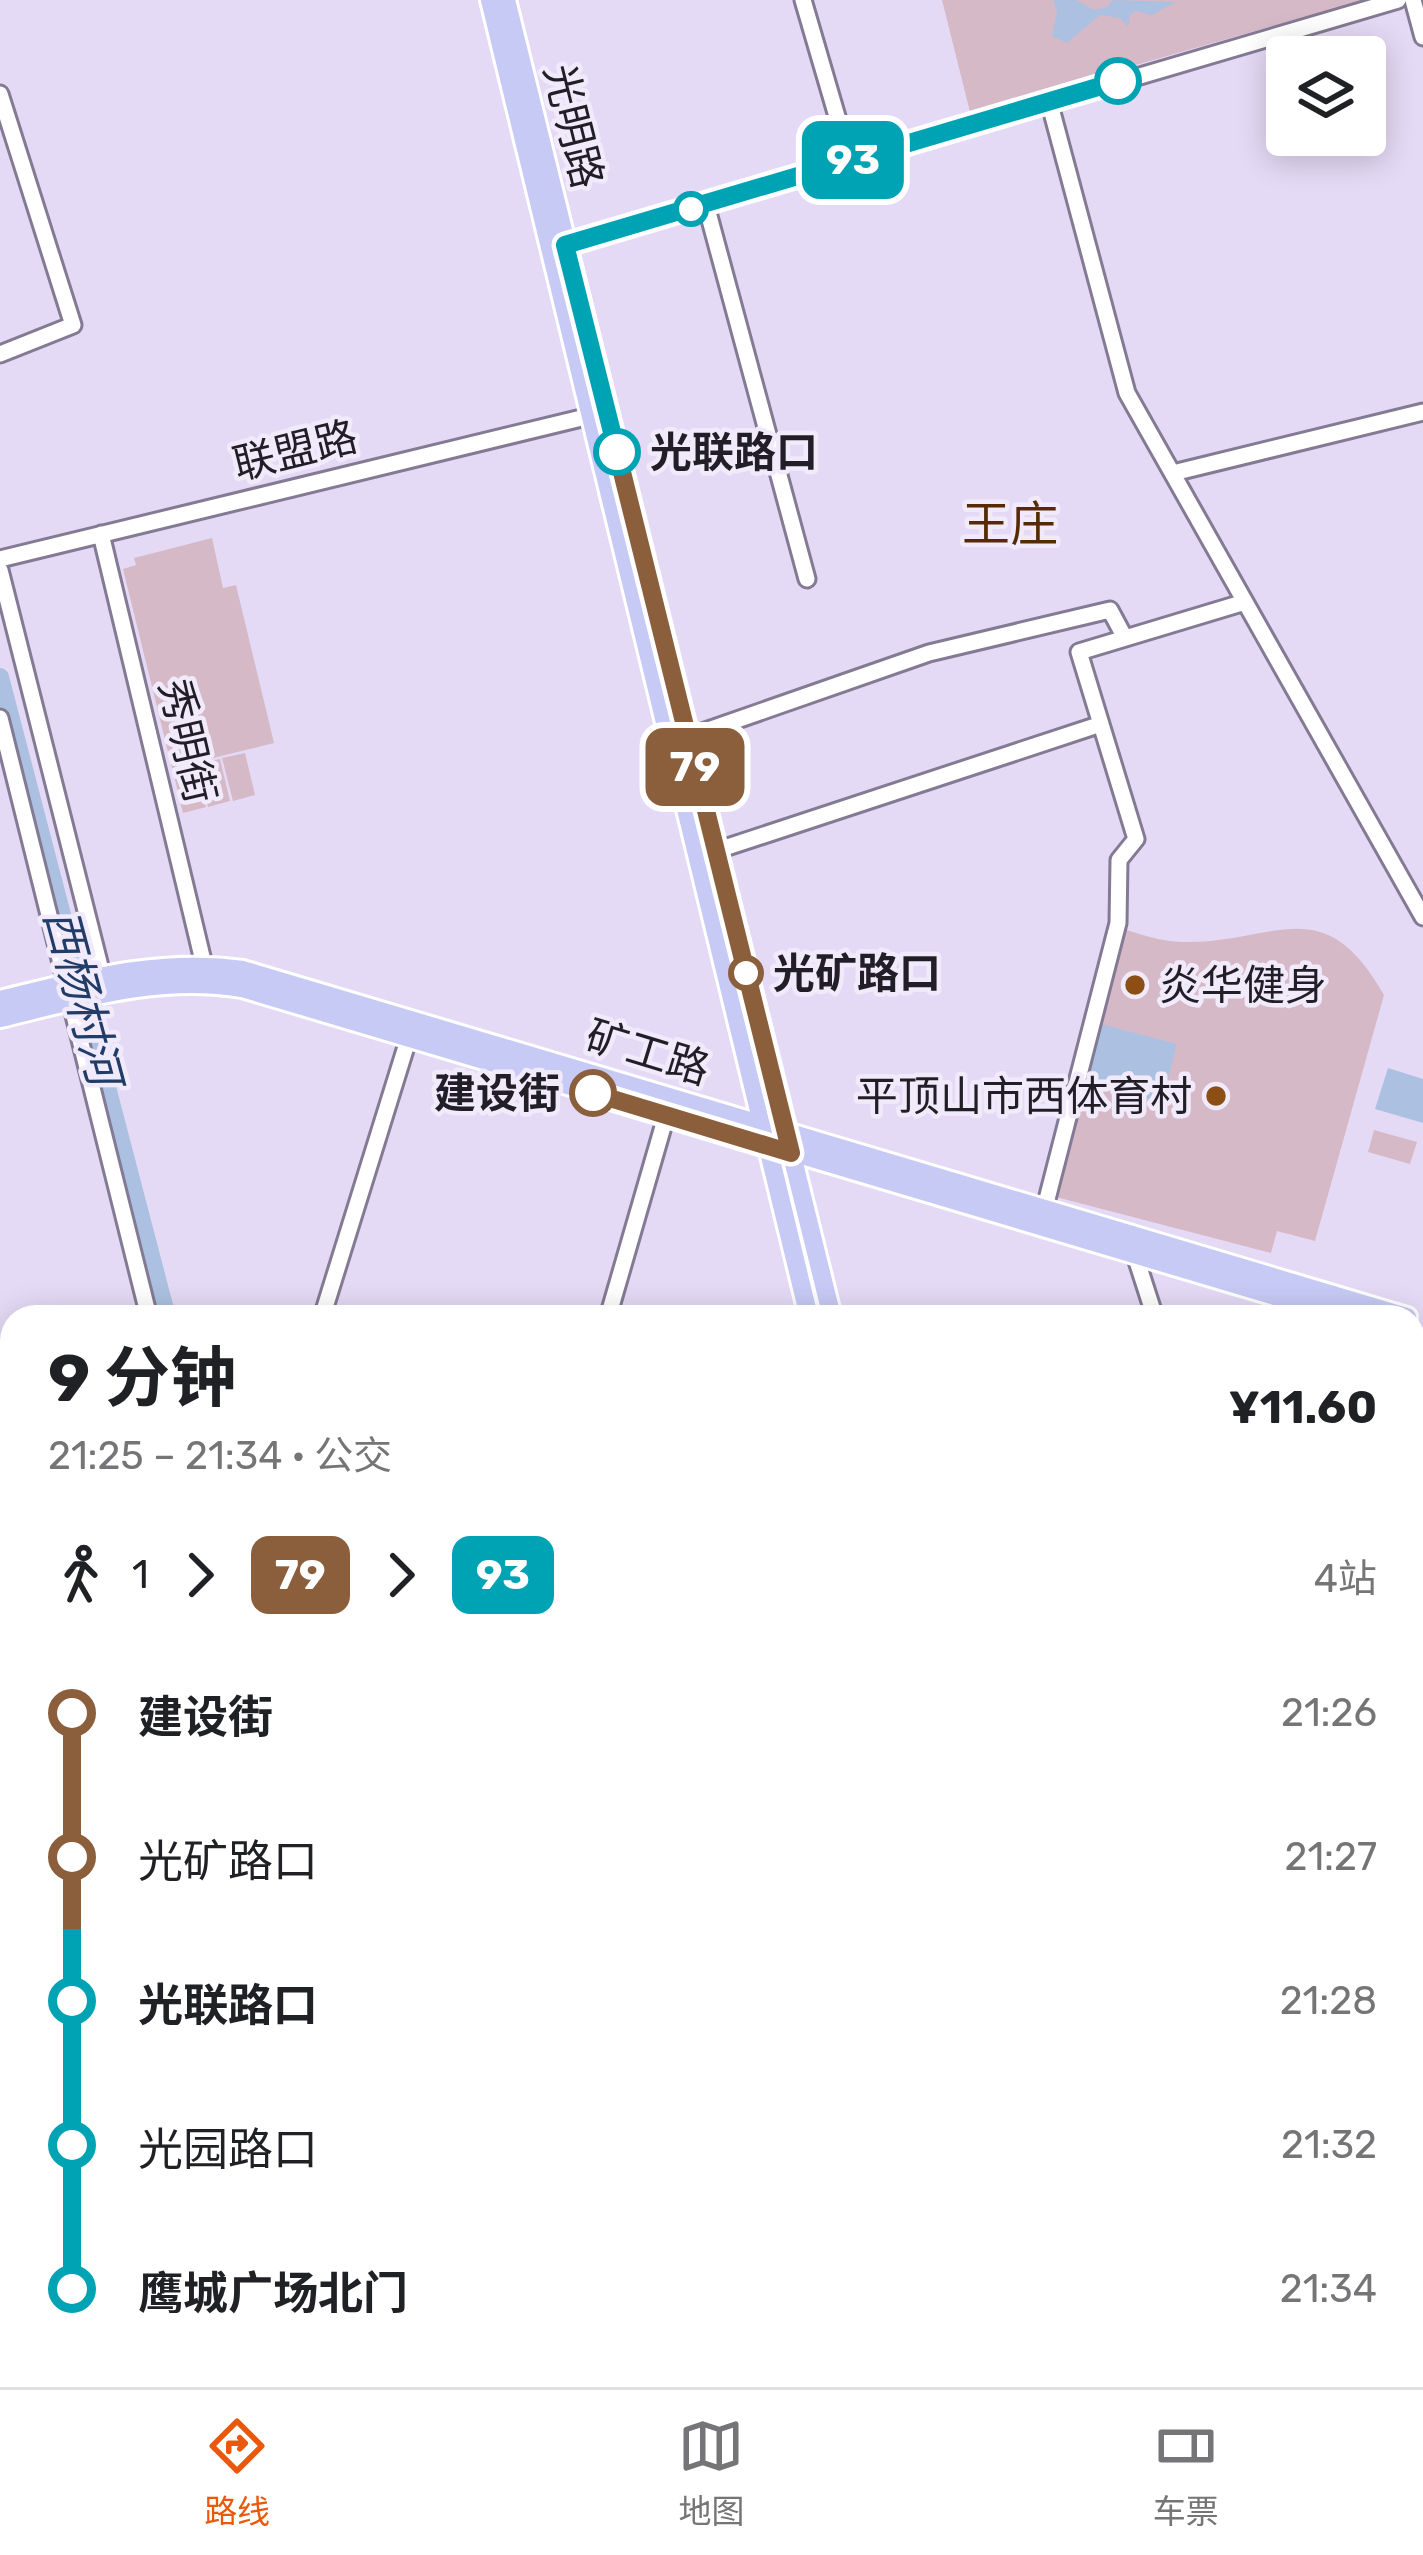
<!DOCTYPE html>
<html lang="zh">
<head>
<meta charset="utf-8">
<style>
  :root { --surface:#fff; --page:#f6f6f6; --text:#202124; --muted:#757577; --line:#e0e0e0; --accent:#ea580c }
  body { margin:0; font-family:Rubik,"Noto Sans SC",sans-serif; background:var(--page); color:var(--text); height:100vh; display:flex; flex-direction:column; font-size:45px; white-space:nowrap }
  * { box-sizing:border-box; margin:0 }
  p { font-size:39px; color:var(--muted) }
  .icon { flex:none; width:66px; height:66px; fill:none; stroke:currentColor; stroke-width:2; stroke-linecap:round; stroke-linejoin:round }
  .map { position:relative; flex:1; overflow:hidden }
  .panel { position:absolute; left:0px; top:1305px; width:1425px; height:1083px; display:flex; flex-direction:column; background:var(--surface); border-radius:36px 36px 0 0; box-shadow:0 6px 30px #0003 }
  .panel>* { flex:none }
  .badge { padding:0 24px; border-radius:18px; font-size:42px; line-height:78px }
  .tools { position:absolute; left:1266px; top:36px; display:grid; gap:24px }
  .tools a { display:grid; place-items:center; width:120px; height:120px; border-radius:12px; background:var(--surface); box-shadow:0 6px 30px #0003; font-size:60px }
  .map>.badge { position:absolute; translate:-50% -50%; box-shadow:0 0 0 6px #fff }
  .legs { display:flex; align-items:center; gap:18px; height:132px; padding:0 48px; font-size:39px }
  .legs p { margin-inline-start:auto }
  .overview { display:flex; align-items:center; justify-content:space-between; height:204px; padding:0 48px }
  h1 { font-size:66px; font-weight:700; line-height:90px }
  ul { padding:0 48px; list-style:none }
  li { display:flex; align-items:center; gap:42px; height:144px; font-size:45px }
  li i { display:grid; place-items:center; width:18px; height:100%; margin:0 15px; background:currentColor }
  li i::after { content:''; width:30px; height:30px; margin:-15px; border:9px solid; border-radius:50%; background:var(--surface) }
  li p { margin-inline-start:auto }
  li:first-child i { background:linear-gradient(#0000 50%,currentColor 0) }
  li:last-child i { background:linear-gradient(currentColor 50%,#0000 0) }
  .dock { display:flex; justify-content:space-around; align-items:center; height:168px; border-top:3px solid var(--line); background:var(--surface); font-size:33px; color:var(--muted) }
  .dock a { display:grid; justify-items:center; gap:6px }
  .dock .active { color:var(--accent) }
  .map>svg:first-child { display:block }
  .green { fill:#d6b9c6 }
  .water { fill:#acc1e1 }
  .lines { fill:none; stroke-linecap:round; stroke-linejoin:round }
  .river { stroke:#acc1e1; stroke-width:18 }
  .minor-casing { stroke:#847a93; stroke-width:21 }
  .major-casing { stroke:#fff; stroke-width:24 }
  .minor { stroke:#fff; stroke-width:15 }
  .major { stroke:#c7caf4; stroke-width:18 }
  .rail-casing { stroke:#7d7689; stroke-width:8 }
  .rail { stroke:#f0eafb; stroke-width:3; stroke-dasharray:9; stroke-linecap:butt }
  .line-1-casing { stroke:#fff; stroke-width:27 }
  .line-2-casing { stroke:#fff; stroke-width:27 }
  .line-1 { stroke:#8b5e3c; stroke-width:18 }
  .line-2 { stroke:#00a3b4; stroke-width:18 }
  .stop-2-dot { fill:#fff; stroke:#00a3b4; stroke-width:6 }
  .stop-1-dot { fill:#fff; stroke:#8b5e3c; stroke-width:6 }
  .poi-dot { fill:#8d4e16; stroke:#f0eafb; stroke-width:4.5 }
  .labels { text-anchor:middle; stroke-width:9; stroke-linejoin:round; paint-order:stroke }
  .street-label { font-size:42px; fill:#221e28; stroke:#f0eafb }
  .stop-label { font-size:42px; font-weight:bold; fill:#221e28; stroke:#f0eafb; text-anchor:start }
  .poi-label { font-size:42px; fill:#221e28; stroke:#f0eafb; text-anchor:start }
  .water-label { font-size:45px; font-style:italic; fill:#213d67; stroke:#f0eafb }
  .quarter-label { font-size:48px; fill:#562b03; stroke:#f0eafb }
</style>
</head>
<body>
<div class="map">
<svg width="1423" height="2387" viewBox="0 0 1423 2387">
  <rect width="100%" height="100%" fill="#e5daf6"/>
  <!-- green -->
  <path class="green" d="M 942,0 L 1365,0 L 970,112 Z
    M 212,538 L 223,588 L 236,585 L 274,743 L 172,768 L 123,569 L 136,565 L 134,558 Z
    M 245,753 L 255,795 L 233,801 L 222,758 Z
    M 220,759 L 230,801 L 208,807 L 197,764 Z
    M 195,765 L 206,807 L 183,813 L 173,771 Z
    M 1119,928 C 1138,933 1162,942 1182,942 C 1275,944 1323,887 1384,995 L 1315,1241 L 1277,1231 L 1271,1253 L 1052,1196 Z
    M 1374,1130 L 1417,1142 L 1410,1164 L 1368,1152 Z
    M 781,2376 L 863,2376 L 866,2387 L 784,2387 Z"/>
  <!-- water -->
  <path class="water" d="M 1053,0 L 1076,0 L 1094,10 L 1107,7 L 1113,0 L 1176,2 L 1152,15 L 1136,11 L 1130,15 L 1128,27 L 1120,18 L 1100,15 L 1067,43 L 1052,36 L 1057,11 Z
    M 1097,1023 L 1177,1044 L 1162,1102 L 1081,1081 Z
    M 1388,1068 L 1423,1079 L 1423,1123 L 1375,1109 Z"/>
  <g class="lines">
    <!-- river -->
    <path class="river" d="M 0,677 L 167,1317"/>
    <defs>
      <path id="minor" d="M 803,0 L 850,161
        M 1413,0 L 1423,37
        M 0,94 L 73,325 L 0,354
        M 1049,101 L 1127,393 L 1423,917
        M 706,205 L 807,579
        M 559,247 L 1398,0
        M 1173,473 L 1423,412
        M 101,534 L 204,965
        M 0,559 L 598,414
        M 0,570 L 105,986
        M 0,718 L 149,1317
        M 688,737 L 929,653 L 1110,610 L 1125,638
        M 700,856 L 1101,724
        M 1045,1207 L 1118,923 L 1119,860 L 1136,839 L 1079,652 L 1245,602
        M 1135,1255 L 1155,1317
        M 322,1317 L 409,1037
        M 608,1317 L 669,1106
        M 0,1691 L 12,1655
        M 1413,2130 L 1423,2127
        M 0,2229 L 12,2251
        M 0,2307 L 12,2304
        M 162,2376 L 165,2387
        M 496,2376 L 499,2387
        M 407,2387 L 440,2376"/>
      <path id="major" d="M 490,0 L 809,1317
        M 506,0 L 832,1317
        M 0,1000 C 82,980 158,958 243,970 L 1407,1317
        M 0,1018 C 80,999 158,974 242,988 L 1345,1317
        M 1413,1337 L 1423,1340
        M 0,1697 L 12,1692
        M 0,1718 L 12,1713
        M 1413,1731 L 1423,1731
        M 1413,1754 L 1423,1755
        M 1129,2376 L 1133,2387
        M 1150,2376 L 1155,2387"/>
    </defs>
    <!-- minor casing -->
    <use href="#minor" class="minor-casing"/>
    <!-- major casing -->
    <use href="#major" class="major-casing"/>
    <!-- minor -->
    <use href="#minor" class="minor"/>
    <!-- major -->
    <use href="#major" class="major"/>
    <defs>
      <path id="rail" d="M 1413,1807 L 1423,1803
        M 0,2044 L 12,2042"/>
    </defs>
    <!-- rail casing -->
    <use href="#rail" class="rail-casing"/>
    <!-- rail -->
    <use href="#rail" class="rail"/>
  </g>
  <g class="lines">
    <defs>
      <path id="line-1" d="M 593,1093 L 791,1153 L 617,452"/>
      <path id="line-2" d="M 617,452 L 565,245 L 1118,81"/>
    </defs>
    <!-- line-1 casing -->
    <use href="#line-1" class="line-1-casing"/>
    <!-- line-2 casing -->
    <use href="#line-2" class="line-2-casing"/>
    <!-- line-1 -->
    <use href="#line-1" class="line-1"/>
    <!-- line-2 -->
    <use href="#line-2" class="line-2"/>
  </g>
  <!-- markers -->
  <g class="stop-2-dot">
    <circle cx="1118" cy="81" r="21"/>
    <circle cx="691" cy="209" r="15"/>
    <circle cx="617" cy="452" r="21"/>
  </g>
  <g class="stop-1-dot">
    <circle cx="746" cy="973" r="15"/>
    <circle cx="593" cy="1093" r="21"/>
  </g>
  <g class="poi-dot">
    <circle cx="1135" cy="985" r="12"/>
    <circle cx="1216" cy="1096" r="12"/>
  </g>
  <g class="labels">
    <!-- street labels -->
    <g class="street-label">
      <text transform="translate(574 126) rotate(76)" y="15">光明路</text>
      <text transform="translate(295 450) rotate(-14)" y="15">联盟路</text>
      <text transform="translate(188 741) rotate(77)" y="15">秀明街</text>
      <text transform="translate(648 1052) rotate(17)" y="15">矿工路</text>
    </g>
    <!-- stop labels -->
    <g class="stop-label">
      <text x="650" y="467">光联路口</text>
      <text x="773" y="988">光矿路口</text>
      <text x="560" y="1108" text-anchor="end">建设街</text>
    </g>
    <!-- poi labels -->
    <g class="poi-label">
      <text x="1159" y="1000">炎华健身</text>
      <text x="1192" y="1111" text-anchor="end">平顶山市西体育村</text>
    </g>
    <!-- water labels -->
    <g class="water-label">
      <text transform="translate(83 997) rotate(75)" y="16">西杨村河</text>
    </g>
    <!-- quarter labels -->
    <g class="quarter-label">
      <text x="1010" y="541">王庄</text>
    </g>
  </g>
</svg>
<div class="tools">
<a><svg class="icon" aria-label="layers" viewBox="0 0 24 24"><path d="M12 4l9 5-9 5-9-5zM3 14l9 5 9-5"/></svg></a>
</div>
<b class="badge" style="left:695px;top:767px;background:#8b5e3c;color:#fff">79</b>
<b class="badge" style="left:853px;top:160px;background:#00a3b4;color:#fff">93</b>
<section class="panel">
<div class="overview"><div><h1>9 分钟</h1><p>21:25 – 21:34 · 公交</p></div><b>¥11.60</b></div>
<div class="legs"><svg class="icon" aria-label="walk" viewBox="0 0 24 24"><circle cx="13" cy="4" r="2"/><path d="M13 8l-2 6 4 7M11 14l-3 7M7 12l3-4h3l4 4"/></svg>1<svg class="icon" aria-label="forward" viewBox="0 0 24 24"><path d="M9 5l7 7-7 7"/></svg><b class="badge" style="background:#8b5e3c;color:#fff">79</b><svg class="icon" aria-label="forward" viewBox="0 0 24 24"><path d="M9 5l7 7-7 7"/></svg><b class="badge" style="background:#00a3b4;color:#fff">93</b><p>4站</p></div>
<ul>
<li><i style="color:#8b5e3c"></i><b>建设街</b><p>21:26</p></li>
<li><i style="color:#8b5e3c"></i><span>光矿路口</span><p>21:27</p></li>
<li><i style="color:#00a3b4"></i><b>光联路口</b><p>21:28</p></li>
<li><i style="color:#00a3b4"></i><span>光园路口</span><p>21:32</p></li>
<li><i style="color:#00a3b4"></i><b>鹰城广场北门</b><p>21:34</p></li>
</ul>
</section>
</div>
<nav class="dock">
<a class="active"><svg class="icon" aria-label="directions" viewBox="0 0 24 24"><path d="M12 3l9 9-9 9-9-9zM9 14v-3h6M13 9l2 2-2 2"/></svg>路线</a>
<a><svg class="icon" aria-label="map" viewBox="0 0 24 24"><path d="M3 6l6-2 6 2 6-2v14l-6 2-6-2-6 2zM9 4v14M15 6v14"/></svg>地图</a>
<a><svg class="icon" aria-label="tickets" viewBox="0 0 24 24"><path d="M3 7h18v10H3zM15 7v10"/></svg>车票</a>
</nav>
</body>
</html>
